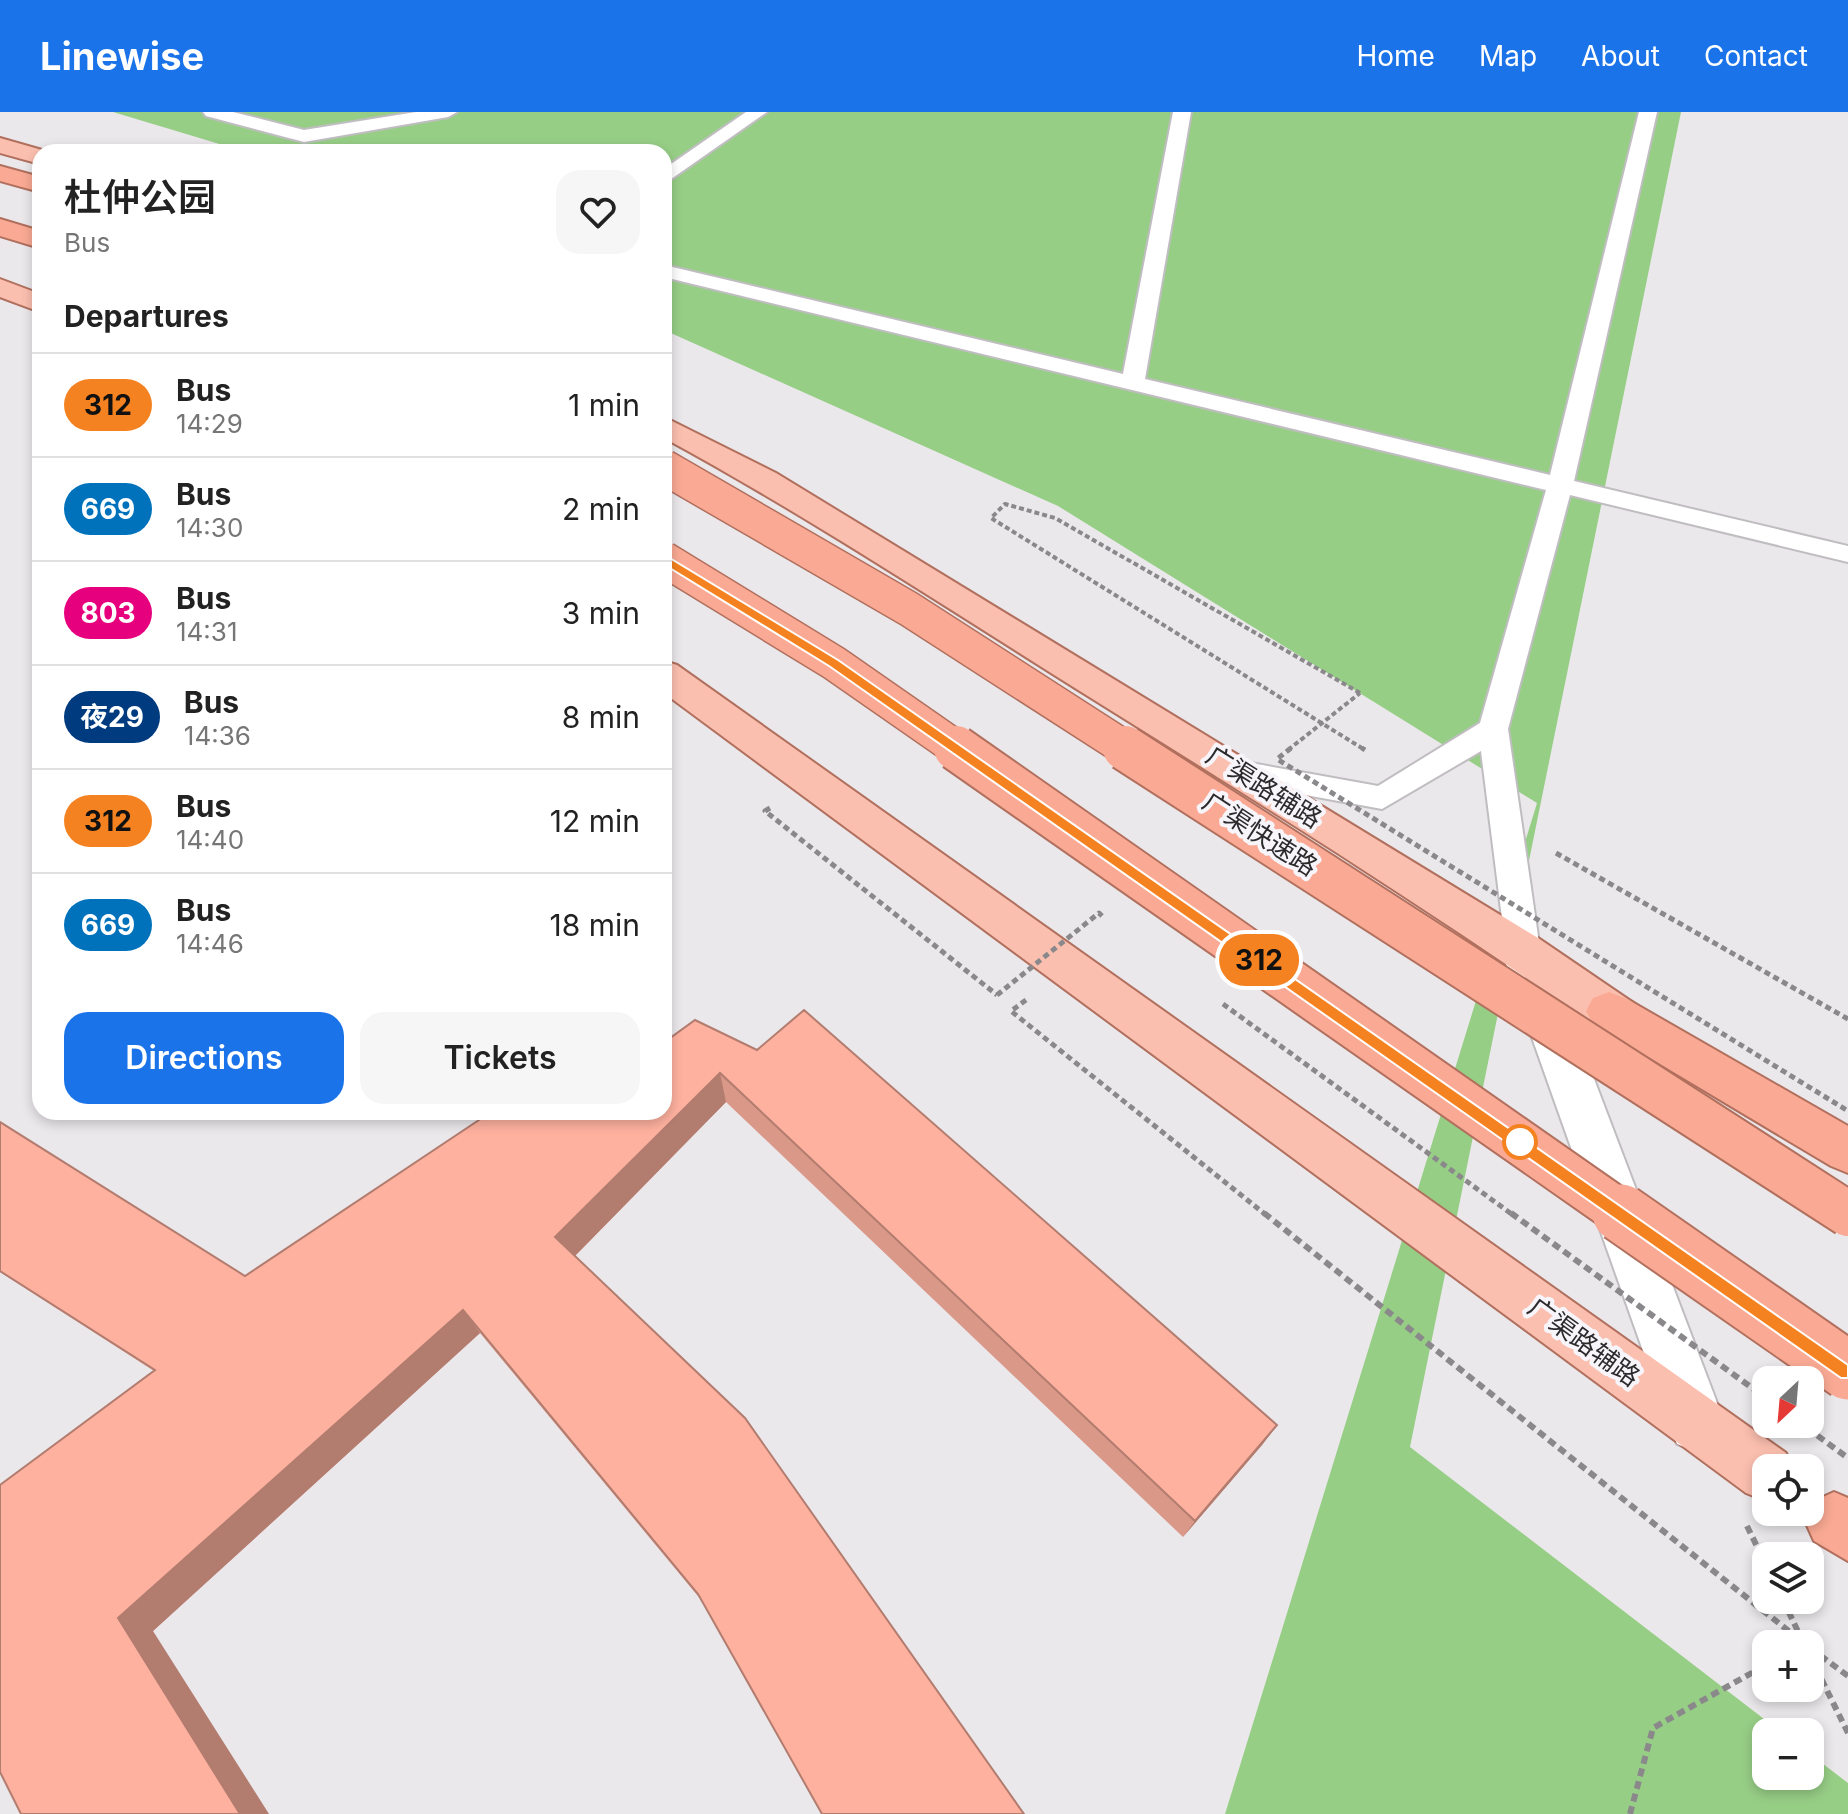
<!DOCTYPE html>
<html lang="en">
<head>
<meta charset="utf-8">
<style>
  :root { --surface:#fff; --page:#f6f6f6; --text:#222; --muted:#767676; --line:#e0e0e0; --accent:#1a73e8 }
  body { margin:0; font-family:Inter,"Noto Sans SC",sans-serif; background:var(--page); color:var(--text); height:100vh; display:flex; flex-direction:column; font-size:30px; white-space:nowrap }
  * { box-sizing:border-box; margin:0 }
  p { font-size:26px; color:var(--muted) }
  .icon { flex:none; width:44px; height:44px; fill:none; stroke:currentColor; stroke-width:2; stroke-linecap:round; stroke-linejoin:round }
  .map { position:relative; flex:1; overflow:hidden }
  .sheet { position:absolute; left:32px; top:32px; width:640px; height:976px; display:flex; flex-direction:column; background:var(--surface); border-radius:24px; box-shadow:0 4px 12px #0003 }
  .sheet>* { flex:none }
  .badge { padding:0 16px; border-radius:26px; font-size:28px; line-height:52px }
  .needle { width:52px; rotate:206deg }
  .fabs { position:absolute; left:1752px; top:1254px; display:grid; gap:16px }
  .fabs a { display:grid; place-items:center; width:72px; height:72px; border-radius:16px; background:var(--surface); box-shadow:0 4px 12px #0003; font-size:40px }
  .map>.badge { position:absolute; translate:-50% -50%; box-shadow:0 0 0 4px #fff }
  h2 { padding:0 32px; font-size:30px; line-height:72px }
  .round { display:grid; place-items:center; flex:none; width:84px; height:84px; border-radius:24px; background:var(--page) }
  .summary { display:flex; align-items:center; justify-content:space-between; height:136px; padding:0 32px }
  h1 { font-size:38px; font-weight:600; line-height:60px }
  .cta { display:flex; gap:16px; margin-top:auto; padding:16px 32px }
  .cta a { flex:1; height:92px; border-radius:24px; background:var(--accent); color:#fff; font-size:32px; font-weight:600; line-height:92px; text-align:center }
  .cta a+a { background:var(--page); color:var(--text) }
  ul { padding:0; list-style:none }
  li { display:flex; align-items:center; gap:24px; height:104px; padding:0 32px; border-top:2px solid var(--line) }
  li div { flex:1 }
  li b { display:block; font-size:30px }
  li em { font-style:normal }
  li .badge { min-width:88px; font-weight:700; text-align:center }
  header { display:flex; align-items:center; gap:48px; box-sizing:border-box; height:112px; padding:0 40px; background:var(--accent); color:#fff }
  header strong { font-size:38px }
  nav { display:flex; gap:44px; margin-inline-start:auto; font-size:28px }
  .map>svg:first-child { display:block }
  .green { fill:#97ce86 }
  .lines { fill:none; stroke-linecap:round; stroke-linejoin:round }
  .service-casing { stroke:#c0bdc1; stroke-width:4 }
  .minor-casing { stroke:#c0bdc1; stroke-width:4 }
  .primary-casing { stroke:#b1705e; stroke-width:4 }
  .trunk-casing { stroke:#b1705e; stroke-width:4 }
  .path-far2 { stroke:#8a888b; stroke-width:4; stroke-dasharray:5 3; stroke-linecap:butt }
  .path-far1 { stroke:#8a888b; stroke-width:5; stroke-dasharray:6 4; stroke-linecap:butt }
  .path { stroke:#8a888b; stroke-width:6; stroke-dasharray:8 5; stroke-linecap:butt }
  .service { fill:#fff; fill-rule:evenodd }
  .minor { fill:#fff; fill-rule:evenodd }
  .primary { fill:#fbbfaf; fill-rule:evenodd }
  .trunk { fill:#faaa94; fill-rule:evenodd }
  .trunk-bridge-far2-casing { stroke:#b1705e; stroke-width:37; stroke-linecap:butt }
  .trunk-bridge-far1-casing { stroke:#b1705e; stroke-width:48; stroke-linecap:butt }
  .trunk-bridge-casing { stroke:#b1705e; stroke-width:61; stroke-linecap:butt }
  .path-bridge-far2 { stroke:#8a888b; stroke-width:4; stroke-dasharray:5 3; stroke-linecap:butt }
  .path-bridge-far1 { stroke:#8a888b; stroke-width:5; stroke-dasharray:6 4; stroke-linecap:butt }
  .path-bridge { stroke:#8a888b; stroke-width:6; stroke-dasharray:8 5; stroke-linecap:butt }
  .trunk-bridge-far2 { stroke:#faaa94; stroke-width:34 }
  .trunk-bridge-far1 { stroke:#faaa94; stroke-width:44 }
  .trunk-bridge { stroke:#faaa94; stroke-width:57 }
  .wall { fill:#da9889 }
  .shaded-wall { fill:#b27c6f }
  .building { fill:#feb19f; stroke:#b27c6f; stroke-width:2 }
  .line { fill:#f58220; stroke:#fff; stroke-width:2 }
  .stop-dot { fill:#fff; stroke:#f58220; stroke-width:4 }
  .labels { text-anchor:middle; stroke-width:8; stroke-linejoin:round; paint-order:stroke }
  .street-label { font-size:26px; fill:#2c2b2c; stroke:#f8f5fa }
</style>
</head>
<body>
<header>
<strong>Linewise</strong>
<nav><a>Home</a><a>Map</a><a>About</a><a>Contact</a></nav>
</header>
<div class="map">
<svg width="1848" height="1702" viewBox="0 0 1848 1702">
  <rect width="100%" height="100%" fill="#ebe8ec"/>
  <!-- green -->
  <path class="green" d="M 113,0 L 1681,0 L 1410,1335 L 1781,1620 L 1766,1620 L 1766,1664 L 1810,1664 L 1810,1642 L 1848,1671 L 1848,1702 L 1225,1702 L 1537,691 L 1058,394 L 664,218 L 664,40 L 246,40 Z"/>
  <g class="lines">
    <defs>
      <path id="service" d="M 203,0 L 233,0 L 304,18 L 416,0 L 457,0 L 448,5 L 304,30 L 206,4 Z
        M 746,0 L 767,0 L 664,72 L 664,57 Z
        M 1173,0 L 1191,0 L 1145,267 L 1550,363 L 1639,0 L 1657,0 L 1574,369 L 1848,434 L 1848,450 L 1570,383 L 1508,617 L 1540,838 L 1535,848 L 1523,852 L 1511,848 L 1506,838 L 1481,639 L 1382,697 L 1240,671 L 1229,668 L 1225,660 L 1229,652 L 1240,649 L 1378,674 L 1480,611 L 1546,378 L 664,165 L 664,153 L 1123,262 Z"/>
      <path id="minor" d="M 1523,820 L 1538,826 L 1545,838 L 1725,1312 L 1717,1332 L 1697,1340 L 1677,1332 L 1669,1312 L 1501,838 L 1508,826 Z"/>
      <path id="primary" d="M 0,26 L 49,40 L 40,40 L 40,52 L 0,41 Z
        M 0,167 L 40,182 L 40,200 L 0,185 Z
        M 664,305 L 776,361 L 1538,826 L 1657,907 L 1664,921 L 1657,935 L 1641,940 L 1625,935 C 1449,809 1266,695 1083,581 C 944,494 808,404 664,326 Z
        M 664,549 L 677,553 L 1786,1341 L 1792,1356 L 1766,1356 L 1766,1389 L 1746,1381 L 664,581 Z"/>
      <path id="trunk" d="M 0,54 L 40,65 L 40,80 L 0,69 Z
        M 0,107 L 40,119 L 40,136 L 0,124 Z
        M 1609,880 L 1625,886 L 1848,1014 L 1848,1061 L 1831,1054 L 1593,912 L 1586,899 L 1593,886 Z
        M 1834,1380 L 1848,1386 L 1848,1449 L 1814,1429 L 1805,1409 L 1814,1389 Z"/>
    </defs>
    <!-- service casing -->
    <use href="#service" class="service-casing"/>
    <!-- minor casing -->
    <use href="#minor" class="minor-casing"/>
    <!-- primary casing -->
    <use href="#primary" class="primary-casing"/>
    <!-- trunk casing -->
    <use href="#trunk" class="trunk-casing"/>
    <!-- path-far2 -->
    <path class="path-far2" d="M 1360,581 L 1055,406 L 1005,392 L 991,406 L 1365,638"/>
    <!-- path-far1 -->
    <path class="path-far1" d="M 1362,636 L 1365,638
      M 770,696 L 765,699 L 997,883
      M 1556,741 L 1848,907
      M 1026,888 L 1011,899 L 1266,1103"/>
    <!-- path -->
    <path class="path" d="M 1264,1101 L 1805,1532
      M 1807,1316 L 1848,1346
      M 1747,1414 L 1766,1453
      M 1783,1488 L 1803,1530
      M 1810,1536 L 1848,1564
      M 1810,1544 L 1848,1621
      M 1630,1702 L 1653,1616 L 1766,1553"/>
    <!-- service -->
    <use href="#service" class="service"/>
    <!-- minor -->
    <use href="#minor" class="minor"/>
    <!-- primary -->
    <use href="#primary" class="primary"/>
    <!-- trunk -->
    <use href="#trunk" class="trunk"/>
    <defs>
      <path id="trunk-bridge-far2" d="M 664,355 L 909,497 L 1128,638
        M 664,447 L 834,551 L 959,638"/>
      <path id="trunk-bridge-far1" d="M 956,636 L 1624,1103
        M 1125,636 L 1848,1102"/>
      <path id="trunk-bridge" d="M 1621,1101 L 1848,1259"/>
    </defs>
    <!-- trunk-bridge-far2 casing -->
    <use href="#trunk-bridge-far2" class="trunk-bridge-far2-casing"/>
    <!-- trunk-bridge-far1 casing -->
    <use href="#trunk-bridge-far1" class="trunk-bridge-far1-casing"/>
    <!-- trunk-bridge casing -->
    <use href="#trunk-bridge" class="trunk-bridge-casing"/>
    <!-- path-bridge-far2 -->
    <path class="path-bridge-far2" d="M 1288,638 L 1360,581"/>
    <!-- path-bridge-far1 -->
    <path class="path-bridge-far1" d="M 1291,636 L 1277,647 L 1848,999
      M 997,883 L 1099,801 L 1102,804
      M 1223,892 L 1513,1103"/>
    <!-- path-bridge -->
    <path class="path-bridge" d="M 1511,1101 L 1766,1286"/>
    <!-- trunk-bridge-far2 -->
    <use href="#trunk-bridge-far2" class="trunk-bridge-far2"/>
    <!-- trunk-bridge-far1 -->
    <use href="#trunk-bridge-far1" class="trunk-bridge-far1"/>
    <!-- trunk-bridge -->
    <use href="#trunk-bridge" class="trunk-bridge"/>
  </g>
  <!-- wall -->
  <path class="wall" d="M 664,923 L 1277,1313 L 1262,1333 L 1183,1425 L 726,990 L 575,1144 L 702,1489 L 480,1221 L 153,1519 L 21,1702 L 154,1259 L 0,1160 L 0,1010 L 245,1164 L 486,1004 L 478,1000 L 664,1000 Z"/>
  <!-- shaded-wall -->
  <path class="shaded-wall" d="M 720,961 L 726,990 L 569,1150 L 555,1125 Z
    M 463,1198 L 480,1221 L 153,1519 L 269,1702 L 240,1702 L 118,1506 Z
    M 1277,1313 L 1262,1333 L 1183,1425 L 1195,1409 Z"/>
  <!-- building -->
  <path class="building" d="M 804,898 L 1277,1313 L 1195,1409 L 720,961 L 555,1125 L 745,1306 L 1024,1702 L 822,1702 L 698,1482 L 463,1198 L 118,1506 L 240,1702 L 21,1702 L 0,1660 L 0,1373 L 155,1258 L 0,1159 L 0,1010 L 245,1164 L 491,1000 L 664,1000 L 664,923 L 670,926 L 695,908 L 757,938 Z"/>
  <!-- line -->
  <path class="line" d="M 660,445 L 668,445 L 838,548 L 1848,1253 L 1848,1266 L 1841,1266 L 829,554 L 660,450 Z"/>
  <!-- markers -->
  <circle class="stop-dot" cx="1520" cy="1030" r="16"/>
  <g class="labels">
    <!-- street labels -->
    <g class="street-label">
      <text transform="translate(1264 675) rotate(32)" y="9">广渠路辅路</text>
      <text transform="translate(1260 722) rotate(33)" y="9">广渠快速路</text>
      <text transform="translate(1584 1230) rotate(36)" y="9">广渠路辅路</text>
    </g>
  </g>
</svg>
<div class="fabs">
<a><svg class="needle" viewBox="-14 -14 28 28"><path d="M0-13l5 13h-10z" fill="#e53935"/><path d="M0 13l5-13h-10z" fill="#767676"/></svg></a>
<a><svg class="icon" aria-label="locate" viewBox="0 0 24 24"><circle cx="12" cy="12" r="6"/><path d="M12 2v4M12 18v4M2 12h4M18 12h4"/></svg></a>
<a><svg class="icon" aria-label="layers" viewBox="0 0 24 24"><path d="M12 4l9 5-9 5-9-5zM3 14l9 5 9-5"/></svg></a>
<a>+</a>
<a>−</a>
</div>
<b class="badge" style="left:1259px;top:848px;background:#f58220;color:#111">312</b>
<section class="sheet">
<div class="summary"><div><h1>杜仲公园</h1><p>Bus</p></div><a class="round"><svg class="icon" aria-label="heart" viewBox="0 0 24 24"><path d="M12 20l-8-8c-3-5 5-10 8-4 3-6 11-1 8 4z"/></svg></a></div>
<h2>Departures</h2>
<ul>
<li><span class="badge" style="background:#f58220;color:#111">312</span><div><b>Bus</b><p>14:29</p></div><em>1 min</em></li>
<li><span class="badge" style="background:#0072bc;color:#fff">669</span><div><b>Bus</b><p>14:30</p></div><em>2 min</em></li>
<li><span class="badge" style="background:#e6007e;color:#fff">803</span><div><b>Bus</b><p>14:31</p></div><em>3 min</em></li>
<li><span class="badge" style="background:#003b80;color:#fff">夜29</span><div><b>Bus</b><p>14:36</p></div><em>8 min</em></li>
<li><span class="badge" style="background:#f58220;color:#111">312</span><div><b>Bus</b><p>14:40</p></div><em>12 min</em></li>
<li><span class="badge" style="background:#0072bc;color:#fff">669</span><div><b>Bus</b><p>14:46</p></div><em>18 min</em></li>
</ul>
<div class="cta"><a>Directions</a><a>Tickets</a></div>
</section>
</div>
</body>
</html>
